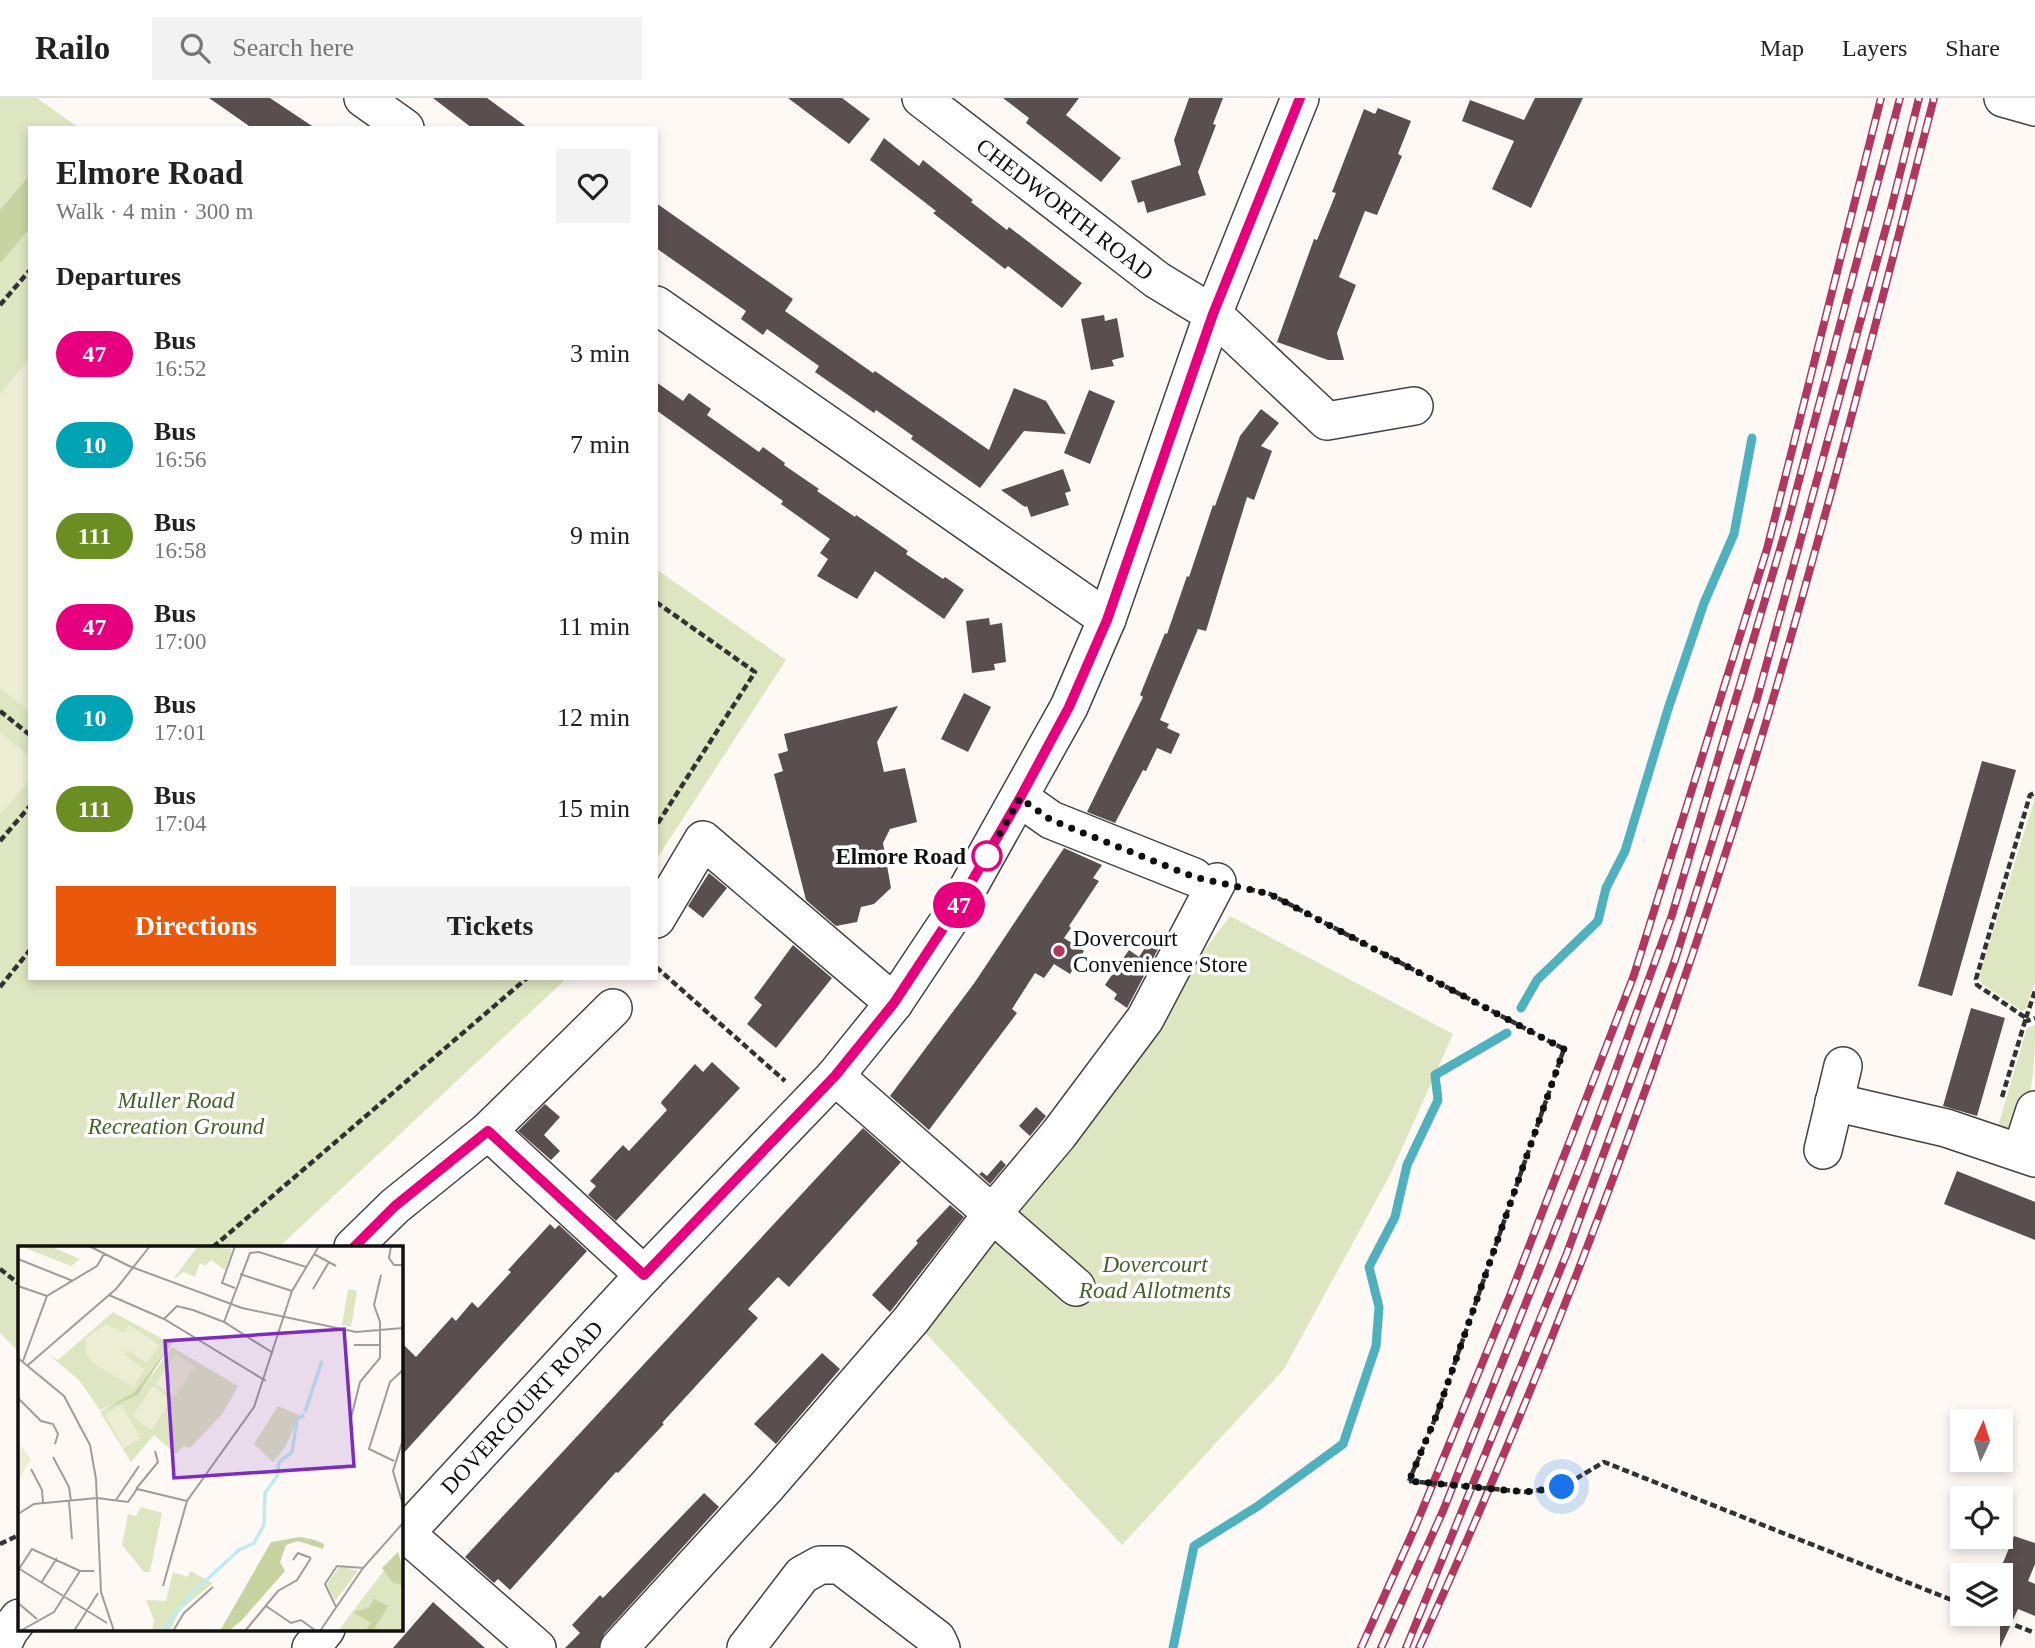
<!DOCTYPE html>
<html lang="en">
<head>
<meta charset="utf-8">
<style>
  :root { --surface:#fff; --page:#f2f2f2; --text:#222; --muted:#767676; --line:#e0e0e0; --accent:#ea580c }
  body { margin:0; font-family:"Times New Roman",serif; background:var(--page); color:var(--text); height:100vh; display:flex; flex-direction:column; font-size:26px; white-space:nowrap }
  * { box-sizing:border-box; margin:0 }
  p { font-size:23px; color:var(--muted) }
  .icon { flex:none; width:38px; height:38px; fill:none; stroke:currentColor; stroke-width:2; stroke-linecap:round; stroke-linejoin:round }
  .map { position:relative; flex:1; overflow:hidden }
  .panel { position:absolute; left:28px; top:28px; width:630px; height:854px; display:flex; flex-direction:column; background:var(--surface); border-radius:0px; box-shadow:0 4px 10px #0003 }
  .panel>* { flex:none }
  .badge { padding:0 14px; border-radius:23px; font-size:24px; line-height:46px }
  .needle { width:46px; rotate:4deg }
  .controls { position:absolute; left:1950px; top:1311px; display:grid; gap:14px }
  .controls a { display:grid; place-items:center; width:63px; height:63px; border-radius:0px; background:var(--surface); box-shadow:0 4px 10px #0003; font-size:35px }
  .you { position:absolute; width:35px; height:35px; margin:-18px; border:5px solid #fff; border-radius:50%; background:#1a73e8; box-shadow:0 0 0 10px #1a73e833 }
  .map>.badge { position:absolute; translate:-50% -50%; box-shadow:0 0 0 4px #fff }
  h2 { padding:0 28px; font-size:26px; line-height:63px }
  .round { display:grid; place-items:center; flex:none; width:74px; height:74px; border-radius:0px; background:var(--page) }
  .head { display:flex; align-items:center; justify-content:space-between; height:119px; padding:0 28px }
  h1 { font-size:33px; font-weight:700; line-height:52px }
  .cta { display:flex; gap:14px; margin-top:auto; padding:14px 28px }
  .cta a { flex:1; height:80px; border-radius:0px; background:var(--accent); color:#fff; font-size:28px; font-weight:700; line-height:80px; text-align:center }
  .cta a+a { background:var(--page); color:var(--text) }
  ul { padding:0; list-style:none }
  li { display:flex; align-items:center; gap:21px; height:91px; padding:0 28px }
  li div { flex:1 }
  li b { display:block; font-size:26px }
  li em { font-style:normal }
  li .badge { min-width:77px; font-weight:700; text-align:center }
  header { display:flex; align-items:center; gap:42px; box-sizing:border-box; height:98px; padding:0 35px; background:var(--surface); border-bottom:2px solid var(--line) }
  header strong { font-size:33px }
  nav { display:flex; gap:38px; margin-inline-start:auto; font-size:24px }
  .search { width:490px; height:63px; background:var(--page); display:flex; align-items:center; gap:18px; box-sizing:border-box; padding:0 24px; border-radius:0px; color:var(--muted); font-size:26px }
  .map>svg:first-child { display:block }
  .green { fill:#dee5c1 }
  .forest { fill:#c7d4a2 }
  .pitch { fill:#ecedd2 }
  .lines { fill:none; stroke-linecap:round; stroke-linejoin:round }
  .stream { stroke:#4fb1be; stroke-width:9 }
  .building { fill:#584f4e }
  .minor-casing { stroke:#434343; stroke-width:40 }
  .path { stroke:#323232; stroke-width:4.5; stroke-dasharray:7 3.5; stroke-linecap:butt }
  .minor { stroke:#fff; stroke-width:37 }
  .rail-casing { stroke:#b03860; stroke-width:8 }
  .rail { stroke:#fff; stroke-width:5; stroke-dasharray:16; stroke-linecap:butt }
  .path-bridge { stroke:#323232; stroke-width:4.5; stroke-dasharray:7 3.5; stroke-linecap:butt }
  .line-casing { stroke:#fff; stroke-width:16 }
  .line { stroke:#e6007e; stroke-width:10 }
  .walk { stroke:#101010; stroke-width:7; stroke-dasharray:0 12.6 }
  .stop-dot { fill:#fff; stroke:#e6007e; stroke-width:3.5 }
  .poi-dot { fill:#b03860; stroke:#fff; stroke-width:2.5 }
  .labels { text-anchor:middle; stroke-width:7; stroke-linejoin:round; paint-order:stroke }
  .street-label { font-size:23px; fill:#101010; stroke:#fff }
  .stop-label { font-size:23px; font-weight:bold; fill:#101010; stroke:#fff; text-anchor:end }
  .poi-label { font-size:23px; fill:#101010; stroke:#fff; text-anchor:start }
  .park-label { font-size:23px; font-style:italic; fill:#446127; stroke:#fff }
  .inset-river { fill:none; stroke:#bfebef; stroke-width:3.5 }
  .inset-road { fill:none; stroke:#9f9c99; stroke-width:2 }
  .view { fill:#7b2cbf; fill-opacity:0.15; stroke:#7b2cbf; stroke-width:3.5 }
  .inset-edge { fill:none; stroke:#101010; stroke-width:3.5 }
</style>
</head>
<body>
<header>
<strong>Railo</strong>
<div class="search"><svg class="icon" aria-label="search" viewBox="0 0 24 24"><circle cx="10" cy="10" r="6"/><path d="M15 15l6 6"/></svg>Search here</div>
<nav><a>Map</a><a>Layers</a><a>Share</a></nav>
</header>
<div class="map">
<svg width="2035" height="1550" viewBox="0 0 2035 1550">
  <rect width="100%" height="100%" fill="#fef9f5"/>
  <!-- green -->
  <path class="green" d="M 0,0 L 37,0 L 79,30 L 30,30 L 30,97 L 0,132 Z
    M 30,130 L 30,880 L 567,880 L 279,1149 L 19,1149 L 19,1254 L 0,1235 L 0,166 Z
    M 656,471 L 786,562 L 656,762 Z
    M 2035,700 L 2035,884 L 2026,911 L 2022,913 L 1982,886 L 1979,878 Z
    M 1230,818 L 1453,936 L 1391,1075 L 1284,1271 L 1122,1447 L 920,1229 Z
    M 2035,927 C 2035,952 2035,1024 2007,1035 C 2004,1036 2000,1035 1996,1035 L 2027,930 Z"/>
  <!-- forest -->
  <path class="forest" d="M 30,77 L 30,130 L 0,166 L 0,112 Z"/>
  <!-- pitch -->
  <path class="pitch" d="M 30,259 L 30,614 L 0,590 L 0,296 Z
    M 0,634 L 30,659 L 30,682 L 0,717 Z"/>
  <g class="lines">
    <!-- stream -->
    <path class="stream" d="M 1521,910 L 1537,882 L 1598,823 L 1606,790 L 1625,753 L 1668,611 L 1704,505 L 1734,436 L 1752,340
      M 1173,1550 L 1194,1448 L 1258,1408 L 1343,1346 L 1376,1248 L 1379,1209 L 1369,1169 L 1395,1119 L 1407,1067 L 1438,1002 L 1435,977 L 1507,935"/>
  </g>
  <!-- building -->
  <path class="building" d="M 209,0 L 270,0 L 315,30 L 252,30 Z
    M 433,0 L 487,0 L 528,30 L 472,30 Z
    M 788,0 L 842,0 L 870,21 L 849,46 Z
    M 1003,0 L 1079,0 L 1066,17 L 1121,60 L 1101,84 L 1026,25 L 1029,20 Z
    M 1189,0 L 1223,0 L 1213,26 L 1216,27 L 1198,74 L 1206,97 L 1147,115 L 1144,103 L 1138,105 L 1131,83 L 1181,67 L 1174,42 Z
    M 1535,0 L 1583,0 L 1531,110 L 1492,91 L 1514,43 L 1462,23 L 1470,2 L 1524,22 Z
    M 1378,10 L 1411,23 L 1398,56 L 1402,58 L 1377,117 L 1365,113 L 1339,179 L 1356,187 L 1337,235 L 1344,262 L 1328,262 L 1277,244 L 1314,141 L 1317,142 L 1336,95 L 1332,94 L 1364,11 L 1375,16 Z
    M 884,40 L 919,68 L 923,62 L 973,102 L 971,104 L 1007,132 L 1009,129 L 1082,185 L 1062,210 L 1008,168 L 1005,171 L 933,115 L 936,113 L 870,62 Z
    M 656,105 L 793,201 L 785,213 L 873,275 L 875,273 L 989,352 L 1014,290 L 1046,303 L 1066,336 L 1024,333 L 980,390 L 911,341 L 913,338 L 876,312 L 874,315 L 815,274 L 819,268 L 767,231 L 763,237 L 741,221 L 746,213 L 656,150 Z
    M 1104,217 L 1105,223 L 1117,220 L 1124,259 L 1112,262 L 1114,268 L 1091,272 L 1081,221 Z
    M 656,284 L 683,303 L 689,295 L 711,311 L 707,317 L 759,354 L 763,349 L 785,365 L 784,367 L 819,391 L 817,393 L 855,419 L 856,417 L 875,430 L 908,453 L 906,456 L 943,481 L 945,479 L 964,492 L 944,521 L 875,473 L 857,501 L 817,478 L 828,461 L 820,455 L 830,441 L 781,406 L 783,403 L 656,312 Z
    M 1089,292 L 1115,303 L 1090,366 L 1064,355 Z
    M 1261,311 L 1279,325 L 1261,348 L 1272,353 L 1254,402 L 1247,399 L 1206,533 L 1198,531 L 1160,622 L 1169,626 L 1167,630 L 1180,636 L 1171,656 L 1157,650 L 1146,673 L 1143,672 L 1115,725 L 1087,714 L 1143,599 L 1140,597 L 1165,535 L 1167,536 L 1187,478 L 1189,479 L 1213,407 L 1215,408 L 1240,338 Z
    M 1063,371 L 1071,393 L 1065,395 L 1069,407 L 1031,419 L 1027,408 L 1025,409 L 1001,392 Z
    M 989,520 L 990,527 L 1002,525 L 1006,564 L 994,566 L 995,572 L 972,575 L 966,523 Z
    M 964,595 L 991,609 L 968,654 L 941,641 Z
    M 898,608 L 877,644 L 884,674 L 905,670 L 917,724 L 890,731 L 883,745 L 891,790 L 874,806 L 861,809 L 857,824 L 836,828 L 806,802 L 774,676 L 783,673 L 778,656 L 788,653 L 784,636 Z
    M 1982,663 L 2016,672 L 1952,898 L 1918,888 Z
    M 1064,750 L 1102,767 L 1093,780 L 1099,783 L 1069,828 L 1071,830 L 1064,840 L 1084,853 L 1070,876 L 1054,866 L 1044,880 L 1035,875 L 1012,911 L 1017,915 L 929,1032 L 890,998 L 975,884 Z
    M 709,775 L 727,790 L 703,820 L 688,808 Z
    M 1156,833 L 1165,838 L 1127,910 L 1114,901 L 1117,896 L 1105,887 L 1129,852 L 1139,859 Z
    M 793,847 L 832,880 L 776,950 L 747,926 L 762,907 L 754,900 Z
    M 1971,910 L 2005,920 L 1977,1018 L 1943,1008 Z
    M 712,964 L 740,990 L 616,1123 L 588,1097 L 596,1088 L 590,1083 L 623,1047 L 629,1053 L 667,1012 L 661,1005 L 662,1003 L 695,966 L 703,974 Z
    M 545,1006 L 560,1019 L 544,1037 L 560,1053 L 551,1062 L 518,1033 Z
    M 1036,1009 L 1046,1018 L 1030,1038 L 1019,1028 Z
    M 863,1030 L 901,1064 L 789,1189 L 778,1179 L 748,1211 L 758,1220 L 662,1325 L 664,1326 L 618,1375 L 616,1374 L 510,1492 L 498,1481 L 494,1485 L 465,1459 Z
    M 1001,1062 L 1006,1067 L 990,1086 L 979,1076 L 982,1074 L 987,1078 Z
    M 1957,1073 L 2035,1104 L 2035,1142 L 1944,1106 Z
    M 950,1107 L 964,1119 L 890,1214 L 872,1197 L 918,1145 L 916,1143 Z
    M 550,1126 L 555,1131 L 559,1127 L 587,1153 L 401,1358 L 401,1244 L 416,1259 L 452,1219 L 456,1223 L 472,1204 L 478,1210 L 511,1174 L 508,1172 Z
    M 822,1255 L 840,1271 L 776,1346 L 754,1326 Z
    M 704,1395 L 719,1409 L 604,1536 L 599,1550 L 565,1550 L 580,1535 L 572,1527 L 600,1497 L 603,1500 Z
    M 2014,1438 L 2035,1445 L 2035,1466 L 2028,1483 L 2035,1486 L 2035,1518 L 2018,1511 L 2000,1550 L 2000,1472 Z
    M 433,1504 L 485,1550 L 393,1550 Z"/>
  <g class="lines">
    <defs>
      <g id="minor">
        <path d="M 363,0 L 405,30"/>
        <path id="s1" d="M 921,0 L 1157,182 L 1213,216 L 1327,323 L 1414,308"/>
        <path d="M 2003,0 L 2035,9"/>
        <path d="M 656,207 L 1107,521"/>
        <path d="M 1020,700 L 1051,722 L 1194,779"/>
        <path d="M 656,821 L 703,742 L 894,905"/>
        <path d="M 835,978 L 1076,1189"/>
        <path d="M 1834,1004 L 1946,1030 L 2035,1060"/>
        <path d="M 488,1033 L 644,1177"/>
        <path d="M 1823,1052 L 1843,968"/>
        <path d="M 2021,1055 L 2035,1012"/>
        <path d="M 353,1149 L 395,1108 L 488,1033 L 613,910"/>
        <path d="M 405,1435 L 537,1550"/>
        <path id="s2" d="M 401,1440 L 644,1177 L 835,978 L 894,905 L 954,815 L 1069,609 L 1107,521 L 1213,216 L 1300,0"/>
        <path d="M 1,1550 L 9,1533 L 19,1520"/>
        <path d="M 311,1550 L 326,1531"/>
        <path d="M 619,1550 L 768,1387 L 911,1222 L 992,1116 L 1059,1036 L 1145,921 L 1217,784"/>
        <path d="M 746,1550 L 802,1477 L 820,1467 L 840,1467 L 937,1541 L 941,1550"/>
      </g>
    </defs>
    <!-- minor casing -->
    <use href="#minor" class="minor-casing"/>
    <!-- path -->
    <path class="path" d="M 0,207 L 30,172
      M 656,504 L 755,574 L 656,728
      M 0,613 L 30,637
      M 0,743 L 30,708
      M 1248,791 L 1270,796 L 1564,951 L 1437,1316 L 1409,1383
      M 656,869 L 785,983
      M 0,889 L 30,852
      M 2026,920 L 2035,893
      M 2024,924 L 2035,920
      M 2002,999 L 2026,920 L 1977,887 L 1976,881 L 2030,697 L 2035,695
      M 213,1149 L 527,880
      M 0,1171 L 19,1186
      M 1526,1394 L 1562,1389 L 1604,1364 L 1962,1506
      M 0,1446 L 19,1437
      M 1986,1516 L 2035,1535"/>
    <!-- minor -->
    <use href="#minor" class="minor"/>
    <defs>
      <path id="rail" d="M 1361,1550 L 1416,1427 L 1511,1195 L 1634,877 L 1767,451 L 1881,0
        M 1381,1550 L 1443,1413 L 1584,1059 L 1672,817 L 1788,424 L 1900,0
        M 1406,1550 L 1567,1155 L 1675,862 L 1757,601 L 1890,115 L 1919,0
        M 1419,1550 C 1552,1258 1665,958 1758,651 C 1823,436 1878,217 1934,0"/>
    </defs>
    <!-- rail casing -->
    <use href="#rail" class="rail-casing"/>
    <!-- rail -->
    <use href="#rail" class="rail"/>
    <!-- path-bridge -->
    <path class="path-bridge" d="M 1409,1383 L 1526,1394"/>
  </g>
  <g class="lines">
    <defs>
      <path id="line" d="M 354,1149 L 395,1108 L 488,1033 L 644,1177 L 835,978 L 894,905 L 954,814 L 1020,700 L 1069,609 L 1107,522 L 1213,216 L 1300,0"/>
    </defs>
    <!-- line casing -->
    <use href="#line" class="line-casing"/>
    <!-- line -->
    <use href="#line" class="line"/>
    <!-- walk -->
    <path class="walk" d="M 987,758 L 984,763 L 1020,700 L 1051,722 L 1194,779 L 1270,796 L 1564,951 L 1437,1316 L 1409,1383 L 1526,1394 L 1562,1389"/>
  </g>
  <!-- markers -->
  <circle class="stop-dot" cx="987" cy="758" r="14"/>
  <circle class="poi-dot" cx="1059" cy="853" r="7"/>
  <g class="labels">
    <!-- street labels -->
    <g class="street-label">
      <text dy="8" stroke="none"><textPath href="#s1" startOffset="182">CHEDWORTH ROAD</textPath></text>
      <text dy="8" stroke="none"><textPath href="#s2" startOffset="178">DOVERCOURT ROAD</textPath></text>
    </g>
    <!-- stop labels -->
    <g class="stop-label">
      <text x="966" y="766">Elmore Road</text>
    </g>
    <!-- poi labels -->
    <g class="poi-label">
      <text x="1073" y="848">Dovercourt<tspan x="1073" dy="26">Convenience Store</tspan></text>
    </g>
    <!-- park labels -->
    <g class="park-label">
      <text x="176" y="1010">Muller Road<tspan x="176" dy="26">Recreation Ground</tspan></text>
      <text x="1155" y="1174">Dovercourt<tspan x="1155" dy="26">Road Allotments</tspan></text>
    </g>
  </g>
  <!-- overview -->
  <g transform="translate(18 1148)">
    <rect width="385" height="385" fill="#fef9f5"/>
    <path d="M 2,0 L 32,0 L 62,13 L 53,20 ZM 180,0 L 214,3 L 207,24 L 193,14 L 187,20 L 182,17 L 177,31 L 166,26 L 155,33 ZM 330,43 L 339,45 L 333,81 L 324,79 ZM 95,66 L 154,98 L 118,148 L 82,164 L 61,134 L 30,108 L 40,114 ZM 154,101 L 220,140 L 205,167 L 172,202 L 166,200 L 158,208 L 136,189 L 113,216 L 82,166 L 120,149 ZM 260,160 L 281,169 L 268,200 L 255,216 L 236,198 ZM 123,261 L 144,267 L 132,326 L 126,326 L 104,299 L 110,268 L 118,270 ZM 380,306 L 385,323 L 385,385 L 320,385 ZM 322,320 L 340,325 L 317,355 L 309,338 ZM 172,325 L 195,337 L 161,365 L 152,385 L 134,385 L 136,374 L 128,354 L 148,355 L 155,326 L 170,331 Z" fill="#dee5c1"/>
    <path d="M 153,98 L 120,149 L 82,166 L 117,146 ZM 282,291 L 297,294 L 306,298 L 305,303 L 280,295 L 268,299 L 262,316 L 267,325 L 224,374 L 211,385 L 202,385 L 253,296 ZM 380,306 L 385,323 L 385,339 L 375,337 L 364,322 ZM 356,353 L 370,360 L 355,385 L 347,385 L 353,377 L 335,366 L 351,362 Z" fill="#c7d4a2"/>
    <path d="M 88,78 L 106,87 L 111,79 L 141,99 L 129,117 L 110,104 L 106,109 L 127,123 L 115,141 L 76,118 L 68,107 L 68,92 ZM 158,108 L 177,121 L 156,151 L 137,138 ZM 135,140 L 154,154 L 133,184 L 114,170 ZM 103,159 L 123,192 L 106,202 L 87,169 ZM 0,196 L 13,213 L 0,236 Z" fill="#ecedd2"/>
    <path class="inset-river" d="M 287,166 L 304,115M 145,385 L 170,351 L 221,304 L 236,297 L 246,279 L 247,247 L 259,230 L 261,216 L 274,206 L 279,173 L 286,169"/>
    <path class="inset-road" d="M 71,0 L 111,20 L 224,62 L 338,86 L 385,82M 217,0 L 204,37 L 217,42M 373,0 L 371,12 L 376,19 L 385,19M 296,8 L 318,20M 0,13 L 55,35M 222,28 L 274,45M 0,40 L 29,50M 295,43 L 311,16M 91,49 L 146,73 L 248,135M 146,73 L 159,60 L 175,64 L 206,76 L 255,107M 206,76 L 232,7 L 241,6 L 288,21M 336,99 L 363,99M 0,112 L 46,150 L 72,199 L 78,233 L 83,346 L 96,385M 5,115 L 29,50 L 79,20 L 86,8M 10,119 L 98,43 L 132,0M 0,152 L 23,175 L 35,178 L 40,188 L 37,198M 332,176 L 342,136 L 362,112 L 362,76 L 356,59 L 363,29M 385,193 L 375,225 L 385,259M 35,211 L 51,241 L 53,255M 376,215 L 351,203 L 372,136 L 385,124M 13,223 L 24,244 L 25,257M 118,243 L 140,216 L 137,205M 98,254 L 121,220M 51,255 L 54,293M 0,268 L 16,258 L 79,252 L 110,256 L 119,243 L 169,255M 275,314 L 280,307 L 293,312M 0,322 L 89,377M 1,323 L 14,303 L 62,325 L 76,325M 23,337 L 39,312M 145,340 L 169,255 L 236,161 L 274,45 L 301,0M 0,357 L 19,373M 248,360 L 273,377 L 283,374 L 298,385M 318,361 L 307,338 L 319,320 L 345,322M 2,385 L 36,366 L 62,325M 56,385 L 80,347M 155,385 L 166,367 L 195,341M 227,385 L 260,345 L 279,334 L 293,312M 302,385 L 345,322 L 385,277"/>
    <path class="view" d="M 326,83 L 336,220 L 156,232 L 147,95 Z"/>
    <rect width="385" height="385" class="inset-edge"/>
  </g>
</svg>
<div class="controls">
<a><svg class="needle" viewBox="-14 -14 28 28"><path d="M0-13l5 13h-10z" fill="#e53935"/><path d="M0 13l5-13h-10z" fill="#767676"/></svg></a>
<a><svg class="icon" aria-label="locate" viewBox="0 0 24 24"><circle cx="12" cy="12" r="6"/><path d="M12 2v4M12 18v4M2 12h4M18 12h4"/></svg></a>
<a><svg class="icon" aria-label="layers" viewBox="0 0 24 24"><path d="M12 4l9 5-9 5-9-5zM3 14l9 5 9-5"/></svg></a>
</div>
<div class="you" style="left:1562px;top:1389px"></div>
<b class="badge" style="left:959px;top:807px;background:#e6007e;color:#fff">47</b>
<section class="panel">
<div class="head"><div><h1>Elmore Road</h1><p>Walk · 4 min · 300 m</p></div><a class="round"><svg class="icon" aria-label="heart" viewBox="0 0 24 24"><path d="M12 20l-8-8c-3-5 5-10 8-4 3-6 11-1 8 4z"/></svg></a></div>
<h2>Departures</h2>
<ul>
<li><span class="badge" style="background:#e6007e;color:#fff">47</span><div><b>Bus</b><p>16:52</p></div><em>3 min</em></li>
<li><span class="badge" style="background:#00a3b4;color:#fff">10</span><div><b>Bus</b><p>16:56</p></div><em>7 min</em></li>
<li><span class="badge" style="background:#6b8e23;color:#fff">111</span><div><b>Bus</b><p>16:58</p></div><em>9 min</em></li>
<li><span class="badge" style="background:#e6007e;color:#fff">47</span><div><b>Bus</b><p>17:00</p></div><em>11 min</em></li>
<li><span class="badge" style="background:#00a3b4;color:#fff">10</span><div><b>Bus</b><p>17:01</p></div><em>12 min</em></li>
<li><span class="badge" style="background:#6b8e23;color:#fff">111</span><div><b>Bus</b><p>17:04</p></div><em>15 min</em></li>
</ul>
<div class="cta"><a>Directions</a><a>Tickets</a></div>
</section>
</div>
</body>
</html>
